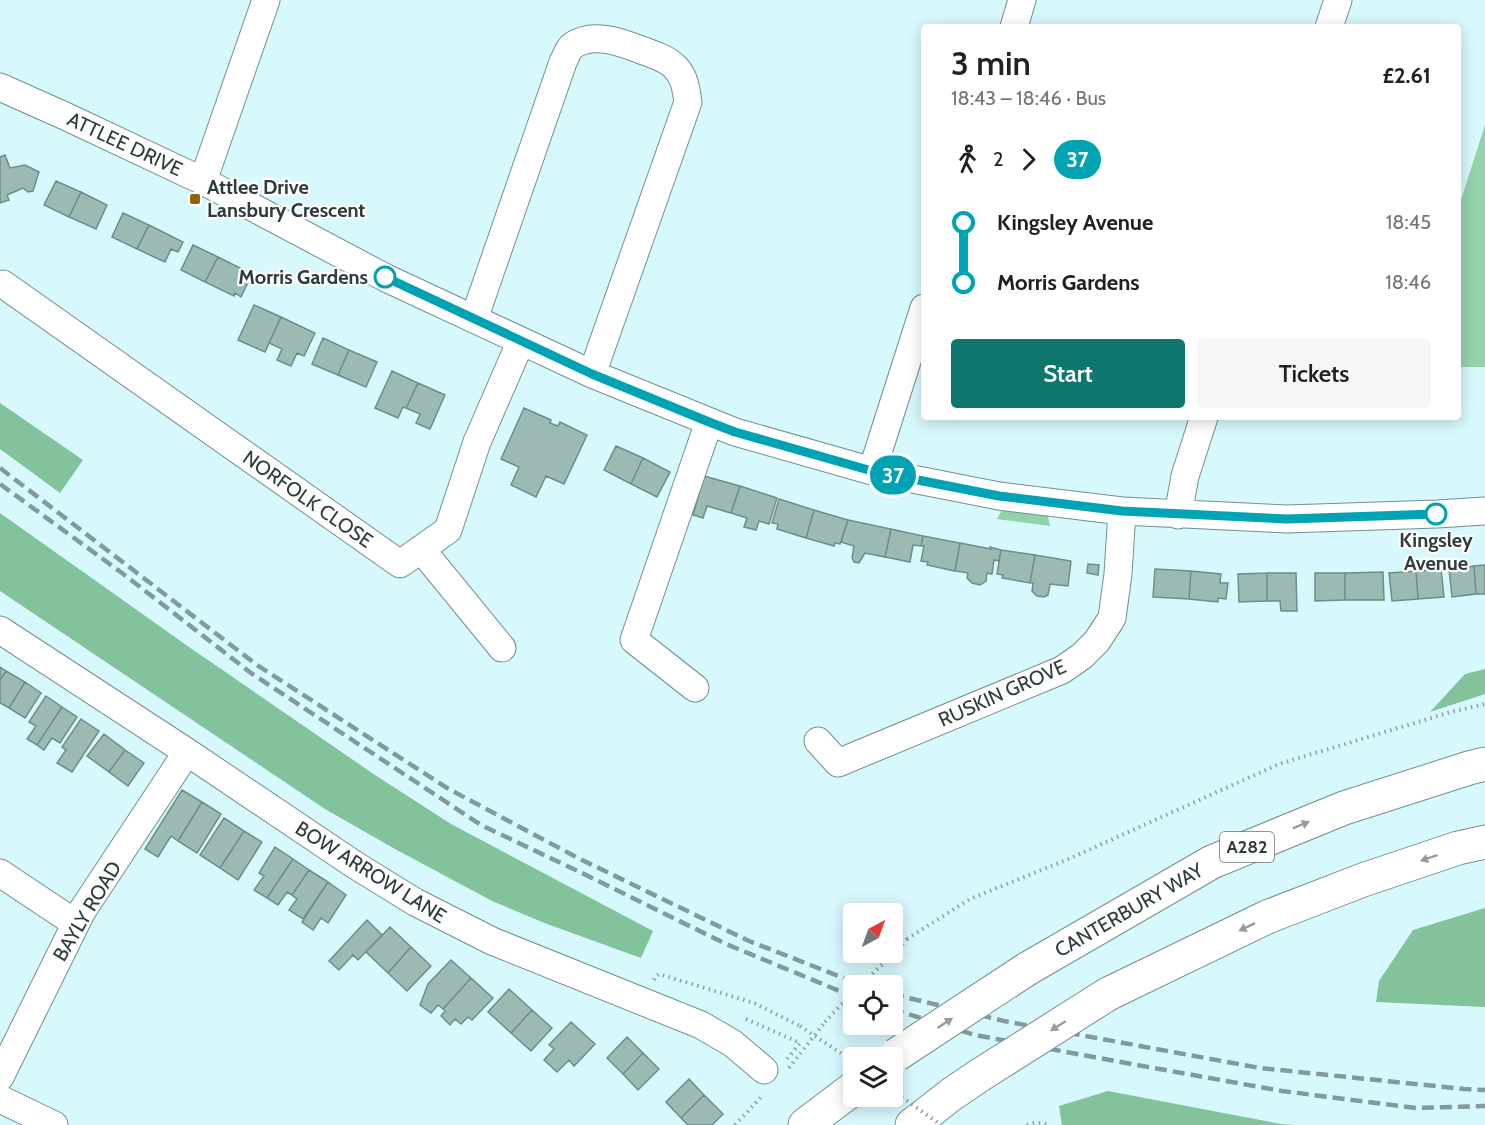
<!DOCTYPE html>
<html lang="en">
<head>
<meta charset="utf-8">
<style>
  :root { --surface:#fff; --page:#f6f6f6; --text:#202124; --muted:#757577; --accent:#0f766e }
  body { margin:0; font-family:Cabin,sans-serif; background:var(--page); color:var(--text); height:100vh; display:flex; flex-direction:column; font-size:22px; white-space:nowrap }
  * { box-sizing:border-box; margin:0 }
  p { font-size:20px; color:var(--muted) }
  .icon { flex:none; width:33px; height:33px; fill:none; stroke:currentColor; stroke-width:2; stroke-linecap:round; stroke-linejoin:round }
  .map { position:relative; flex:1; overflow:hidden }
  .sheet { position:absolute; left:921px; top:24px; width:540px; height:396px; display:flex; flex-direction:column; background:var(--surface); border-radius:6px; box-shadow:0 3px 15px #0003 }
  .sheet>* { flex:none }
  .badge { padding:0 12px; border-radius:20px; font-size:21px; line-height:39px }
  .needle { width:39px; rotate:41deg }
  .tools { position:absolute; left:843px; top:903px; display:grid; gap:12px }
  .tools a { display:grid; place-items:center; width:60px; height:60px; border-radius:6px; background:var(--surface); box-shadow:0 3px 15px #0003; font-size:30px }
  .map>.badge { position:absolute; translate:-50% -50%; box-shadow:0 0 0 3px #fff }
  .legs { display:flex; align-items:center; gap:9px; height:66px; padding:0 30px; font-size:20px }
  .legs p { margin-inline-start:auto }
  .overview { display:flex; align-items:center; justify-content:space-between; height:102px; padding:0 30px }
  h1 { font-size:33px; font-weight:600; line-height:45px }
  .cta { display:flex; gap:12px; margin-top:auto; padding:12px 30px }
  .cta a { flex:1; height:69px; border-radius:6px; background:var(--accent); color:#fff; font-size:24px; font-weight:600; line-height:69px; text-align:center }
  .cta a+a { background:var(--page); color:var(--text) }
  ul { padding:0 30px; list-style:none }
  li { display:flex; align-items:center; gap:21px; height:60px; font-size:22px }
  li i { display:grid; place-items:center; width:9px; height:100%; margin:0 8px; background:currentColor }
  li i::after { content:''; width:15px; height:15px; margin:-8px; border:4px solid; border-radius:50%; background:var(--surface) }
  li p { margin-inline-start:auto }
  li:first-child i { background:linear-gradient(#0000 50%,currentColor 0) }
  li:last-child i { background:linear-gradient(currentColor 50%,#0000 0) }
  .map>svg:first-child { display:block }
  .green { fill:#94d2ab }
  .forest { fill:#82c39b }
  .building { fill:#9bbab4; stroke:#708d88; stroke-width:1.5 }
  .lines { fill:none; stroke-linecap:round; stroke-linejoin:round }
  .minor-casing { stroke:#718f94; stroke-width:29 }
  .highway-casing { stroke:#718f94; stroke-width:35 }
  .path { stroke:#8aa1a5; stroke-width:4; stroke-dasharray:1.5 4.5; stroke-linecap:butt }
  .minor { stroke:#fff; stroke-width:27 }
  .highway { stroke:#fff; stroke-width:33 }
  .rail { stroke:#82999d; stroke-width:4.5; stroke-dasharray:12 6; stroke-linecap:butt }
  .highway-bridge-casing { stroke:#718f94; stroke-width:35; stroke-linecap:butt }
  .path-bridge { stroke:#8aa1a5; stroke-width:4; stroke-dasharray:1.5 4.5; stroke-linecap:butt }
  .highway-bridge { stroke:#fff; stroke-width:33 }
  .oneway { fill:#979d9e }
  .line-1-casing { stroke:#fff; stroke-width:14 }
  .line-1 { stroke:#00a3b4; stroke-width:9 }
  .poi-dot { fill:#8f640b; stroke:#fefefe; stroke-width:2 }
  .stop-1-dot { fill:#fff; stroke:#00a3b4; stroke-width:3 }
  .labels { text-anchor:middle; stroke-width:4.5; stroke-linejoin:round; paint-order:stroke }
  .shield { fill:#fefefe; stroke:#6d7678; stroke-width:1.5 }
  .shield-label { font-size:18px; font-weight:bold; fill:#2f3b3e }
  .street-label { font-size:20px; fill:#2f3b3e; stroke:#fefefe }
  .poi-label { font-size:20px; font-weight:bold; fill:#2f3b3e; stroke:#fefefe; text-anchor:start }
  .stop-label { font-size:20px; font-weight:bold; fill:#2f3b3e; stroke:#fefefe; text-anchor:end }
</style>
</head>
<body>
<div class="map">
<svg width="1485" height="1125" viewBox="0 0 1485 1125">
  <rect width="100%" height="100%" fill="#d7f8fd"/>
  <!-- green -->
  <path class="green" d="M 1485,125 L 1485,367 L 1458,367 L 1458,209 Z
    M 1002,510 L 1048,516 L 1050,526 L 997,519 Z"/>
  <!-- forest -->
  <path class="forest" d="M 0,403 L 83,460 L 60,493 L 0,449 Z
    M 0,513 L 189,647 L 375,775 L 451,824 L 653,931 L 641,958 L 547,924 L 492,901 L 395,849 L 325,809 L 0,591 Z
    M 1485,669 L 1485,694 L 1430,712 L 1465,674 Z
    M 1485,908 L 1485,1007 L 1376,1002 L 1379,981 L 1413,930 Z
    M 1108,1091 L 1281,1124 L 1296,1125 L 1062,1125 L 1059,1106 Z"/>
  <!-- building -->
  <path class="building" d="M 5,155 L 10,168 L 25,165 L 39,172 L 33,191 L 28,192 L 23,188 L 7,195 L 9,200 L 0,203 L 0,157 Z
    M 56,181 L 81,192 L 69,217 L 44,205 Z
    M 81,192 L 107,205 L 96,229 L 69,217 Z
    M 123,213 L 149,225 L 137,249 L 112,237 Z
    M 149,225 L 183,242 L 178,252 L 171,249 L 165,262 L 137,249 Z
    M 193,245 L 218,257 L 205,282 L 181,270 Z
    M 218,257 L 252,274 L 241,297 L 235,293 L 234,296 L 205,282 Z
    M 254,305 L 281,317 L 265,352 L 238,340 Z
    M 281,317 L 315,333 L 304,356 L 297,353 L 291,366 L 277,360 L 282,349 L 269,343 Z
    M 323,338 L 349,350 L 338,375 L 312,364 Z
    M 349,350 L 377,362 L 366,387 L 338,375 Z
    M 392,371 L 418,383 L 406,408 L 403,407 L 398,418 L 375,408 Z
    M 418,383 L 445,395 L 430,429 L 416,423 L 420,414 L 406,408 Z
    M 524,408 L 551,420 L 550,423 L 558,426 L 560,422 L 587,435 L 564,484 L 546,476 L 536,497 L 511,485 L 519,467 L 501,459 Z
    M 616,446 L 643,458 L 631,484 L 604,470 Z
    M 643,458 L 670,472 L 657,497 L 631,484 Z
    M 704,476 L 740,486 L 731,513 L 707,506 L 703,518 L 693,515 Z
    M 740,486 L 777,498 L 769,524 L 759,521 L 756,530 L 744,527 L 747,518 L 731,513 Z
    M 779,499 L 814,510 L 806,538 L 777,529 L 778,524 L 772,523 Z
    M 814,510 L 848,520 L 840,544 L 835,543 L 834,546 L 806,538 Z
    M 848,520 L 891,529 L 885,557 L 865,553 L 859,563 L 854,562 L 852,558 L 854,546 L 841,542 Z
    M 891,529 L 923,536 L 921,546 L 913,545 L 910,562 L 885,557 Z
    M 923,536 L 960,543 L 955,571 L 927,565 L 928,562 L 921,561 L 924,546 L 921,546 Z
    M 960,543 L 991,549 L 990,547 L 1001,550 L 999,561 L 994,560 L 992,574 L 987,573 L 986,581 L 980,585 L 972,583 L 967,578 L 968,573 L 955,571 Z
    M 1001,550 L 1035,555 L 1030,583 L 1002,578 L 1003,575 L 997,574 Z
    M 1035,555 L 1071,561 L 1068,586 L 1050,584 L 1048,595 L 1044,597 L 1037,596 L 1032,591 L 1033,583 L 1030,583 Z
    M 1088,564 L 1099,565 L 1098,575 L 1087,573 Z
    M 1485,565 L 1485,594 L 1476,594 L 1474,566 Z
    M 1474,566 L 1476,594 L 1452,597 L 1449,569 Z
    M 1155,569 L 1191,571 L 1189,599 L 1153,597 Z
    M 1441,569 L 1444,597 L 1418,599 L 1416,571 Z
    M 1191,571 L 1221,574 L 1220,583 L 1228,583 L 1226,599 L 1218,598 L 1218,602 L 1189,599 Z
    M 1416,571 L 1418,599 L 1392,601 L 1389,573 Z
    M 1383,572 L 1384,600 L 1345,600 L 1345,573 Z
    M 1267,573 L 1267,601 L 1239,602 L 1238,574 Z
    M 1267,573 L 1296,573 L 1297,611 L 1281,611 L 1280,601 L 1267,601 Z
    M 1315,573 L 1345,573 L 1345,600 L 1315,601 Z
    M 0,667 L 6,671 L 0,680 Z
    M 6,671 L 25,682 L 9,708 L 0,703 L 0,680 Z
    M 25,682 L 41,693 L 25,718 L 9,708 Z
    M 46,696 L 62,707 L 37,745 L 27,739 L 36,726 L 29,722 Z
    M 62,707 L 77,717 L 60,743 L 52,738 L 44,750 L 37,745 Z
    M 81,719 L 99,731 L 72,772 L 57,763 L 66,750 L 62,747 Z
    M 104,734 L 125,750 L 109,772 L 87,756 Z
    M 125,750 L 144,763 L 128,786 L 109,772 Z
    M 182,790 L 202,802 L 178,841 L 171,836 L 158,857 L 145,849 Z
    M 202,802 L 221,814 L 197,853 L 178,841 Z
    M 224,818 L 244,831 L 220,868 L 200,855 Z
    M 244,831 L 262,842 L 238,880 L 220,868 Z
    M 275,847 L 293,859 L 267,898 L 254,890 L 264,876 L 259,873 Z
    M 293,859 L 309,870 L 292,895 L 287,892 L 278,905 L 267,898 Z
    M 309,870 L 328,882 L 303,919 L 289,910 L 297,899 L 292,895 Z
    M 328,882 L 346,895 L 328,923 L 321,918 L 313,930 L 302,922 Z
    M 367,920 L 382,935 L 358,960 L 353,955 L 339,970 L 329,961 Z
    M 390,927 L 411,947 L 388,973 L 366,952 Z
    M 411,947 L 431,966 L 407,991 L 388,973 Z
    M 451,960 L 471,978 L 443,1009 L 438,1005 L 431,1013 L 420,1005 L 428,984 Z
    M 471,978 L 493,998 L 472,1020 L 468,1017 L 461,1024 L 455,1019 L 450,1025 L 441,1016 L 445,1011 L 443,1009 Z
    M 509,989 L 532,1010 L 511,1033 L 488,1012 Z
    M 532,1010 L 552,1028 L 531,1051 L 511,1033 Z
    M 571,1022 L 595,1044 L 574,1066 L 569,1060 L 557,1072 L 544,1060 L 554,1049 L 549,1045 Z
    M 627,1037 L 643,1053 L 623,1074 L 607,1058 Z
    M 643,1053 L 659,1069 L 638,1090 L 623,1074 Z
    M 689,1079 L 704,1095 L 681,1118 L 666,1102 Z
    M 704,1095 L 723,1114 L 712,1125 L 688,1125 L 681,1118 Z"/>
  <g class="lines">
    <defs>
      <path id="minor" d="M 1014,27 L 1022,0
        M 1329,27 L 1338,0
        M 0,87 L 65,116 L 203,181 L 386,278 L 592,374 L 735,432 L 872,471 L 999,496 L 1122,511 L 1287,519 L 1437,514 L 1485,511
        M 203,181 L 266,0
        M 3,284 L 400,564 L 448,530 L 477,442 L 521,341
        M 474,319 L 563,62 C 566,57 568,49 572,46 C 594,31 622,43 644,51 C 655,55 668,59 676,68 C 685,78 686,89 688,102 L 592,374
        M 872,471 L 924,308
        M 1178,515 L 1185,476 L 1204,417
        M 421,549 L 502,648
        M 0,630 L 187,752 L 355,865 L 415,902 L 492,941 L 701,1025 L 732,1043 L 764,1070
        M 695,688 L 634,640 L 709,422
        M 818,741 L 838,763 L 1062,670 L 1082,656 L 1097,641 L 1112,618 L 1118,574 L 1122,511
        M 0,873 L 75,923
        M 0,1077 L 82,911 L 187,752
        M 0,1099 L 54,1125"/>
      <path id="highway" d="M 1027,969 L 1212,862 L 1344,808 L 1469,768 L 1485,764
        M 1108,994 L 1267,917 L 1363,880 L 1458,848 L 1485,842
        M 805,1125 L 854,1088
        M 912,1125 L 952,1094 L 980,1075"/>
    </defs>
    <!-- minor casing -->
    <use href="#minor" class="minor-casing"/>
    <!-- highway casing -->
    <use href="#highway" class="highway-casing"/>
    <!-- path -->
    <path class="path" d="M 907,939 L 970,899 L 1071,858 L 1279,764 L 1451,712 L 1485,704
      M 654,980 L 656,976 L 659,974 L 754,1003 L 800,1026
      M 746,1019 L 800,1043 L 787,1059
      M 789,1068 L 825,1022
      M 735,1125 L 763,1095
      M 1027,1125 C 1033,1122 1042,1122 1048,1125"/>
    <!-- minor -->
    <use href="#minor" class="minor"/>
    <!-- highway -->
    <use href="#highway" class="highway"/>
    <!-- rail -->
    <path class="rail" d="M 0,468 L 257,665 L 447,788 L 576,857 L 749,941 L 864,986
      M 0,484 L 122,573 L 251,673 L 481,825 L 584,874 L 726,944 L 854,997
      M 892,994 L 1004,1021 L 1260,1068 L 1464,1089 L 1485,1090
      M 892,1009 L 975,1035 L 1115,1061 L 1282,1091 L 1416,1108 L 1485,1106"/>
    <defs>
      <path id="highway-bridge" d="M 896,1055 L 1027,969
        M 980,1075 L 1108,994"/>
    </defs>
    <!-- highway-bridge casing -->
    <use href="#highway-bridge" class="highway-bridge-casing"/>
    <!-- path-bridge -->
    <path class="path-bridge" d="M 859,986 L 894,954 L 907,939
      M 825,1022 L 854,991
      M 800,1026 L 854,1062
      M 892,1090 L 941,1125"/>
    <!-- highway-bridge -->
    <use href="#highway-bridge" class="highway-bridge"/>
  </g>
  <!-- one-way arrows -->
  <defs><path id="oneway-solid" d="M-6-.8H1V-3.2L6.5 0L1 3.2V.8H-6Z" transform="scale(1.5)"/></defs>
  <g class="oneway">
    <use href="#oneway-solid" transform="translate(1301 825) rotate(-22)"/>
    <use href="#oneway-solid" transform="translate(1429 858) rotate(161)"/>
    <use href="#oneway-solid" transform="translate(1247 927) rotate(154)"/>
    <use href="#oneway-solid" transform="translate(945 1023) rotate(-33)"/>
    <use href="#oneway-solid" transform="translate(1058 1026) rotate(148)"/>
  </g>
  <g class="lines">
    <defs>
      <path id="line-1" d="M 385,277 L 592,374 L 709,422 L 735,432 L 872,471 L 999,496 L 1122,511 L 1287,519 L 1436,514"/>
    </defs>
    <!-- line-1 casing -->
    <use href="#line-1" class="line-1-casing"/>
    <!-- line-1 -->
    <use href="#line-1" class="line-1"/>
  </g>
  <!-- markers -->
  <rect class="poi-dot" x="189" y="193" width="12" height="12" rx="3"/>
  <g class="stop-1-dot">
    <circle cx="385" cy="277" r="10"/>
    <circle cx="1436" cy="514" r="10"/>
  </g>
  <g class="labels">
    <!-- shield labels -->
    <rect class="shield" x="1220" y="832" width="54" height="30" rx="4.5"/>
    <g class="shield-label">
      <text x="1247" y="853">A282</text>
    </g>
    <!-- street labels -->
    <g class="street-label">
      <text transform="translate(125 144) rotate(25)" y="7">ATTLEE DRIVE</text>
      <text transform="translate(308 499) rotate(35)" y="7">NORFOLK CLOSE</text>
      <text transform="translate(1002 693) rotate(-24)" y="7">RUSKIN GROVE</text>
      <text transform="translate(371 872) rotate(32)" y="7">BOW ARROW LANE</text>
      <text transform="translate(1129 910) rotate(-30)" y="7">CANTERBURY WAY</text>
      <text transform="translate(87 911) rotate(-59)" y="7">BAYLY ROAD</text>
    </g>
    <!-- poi labels -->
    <g class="poi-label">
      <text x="207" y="194">Attlee Drive<tspan x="207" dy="23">Lansbury Crescent</tspan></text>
    </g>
    <!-- stop labels -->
    <g class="stop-label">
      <text x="368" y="284">Morris Gardens</text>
      <text x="1436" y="547" text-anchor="middle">Kingsley<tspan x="1436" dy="23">Avenue</tspan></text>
    </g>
  </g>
</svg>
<div class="tools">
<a><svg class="needle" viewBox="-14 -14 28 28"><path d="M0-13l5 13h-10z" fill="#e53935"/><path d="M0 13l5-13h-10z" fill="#757577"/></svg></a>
<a><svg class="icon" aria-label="locate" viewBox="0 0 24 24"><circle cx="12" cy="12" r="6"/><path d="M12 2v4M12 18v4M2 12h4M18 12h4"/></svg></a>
<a><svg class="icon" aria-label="layers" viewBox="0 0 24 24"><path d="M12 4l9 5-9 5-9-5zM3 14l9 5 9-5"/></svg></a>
</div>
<b class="badge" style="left:893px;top:475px;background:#00a3b4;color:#fff">37</b>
<section class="sheet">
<div class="overview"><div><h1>3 min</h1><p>18:43 – 18:46 · Bus</p></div><b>£2.61</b></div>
<div class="legs"><svg class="icon" aria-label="walk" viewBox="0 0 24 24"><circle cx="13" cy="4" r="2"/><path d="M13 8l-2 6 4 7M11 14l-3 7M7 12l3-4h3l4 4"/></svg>2<svg class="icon" aria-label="forward" viewBox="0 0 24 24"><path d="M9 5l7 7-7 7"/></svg><b class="badge" style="background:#00a3b4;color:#fff">37</b></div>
<ul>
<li><i style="color:#00a3b4"></i><b>Kingsley Avenue</b><p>18:45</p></li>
<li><i style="color:#00a3b4"></i><b>Morris Gardens</b><p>18:46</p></li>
</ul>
<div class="cta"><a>Start</a><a>Tickets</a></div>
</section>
</div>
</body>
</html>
